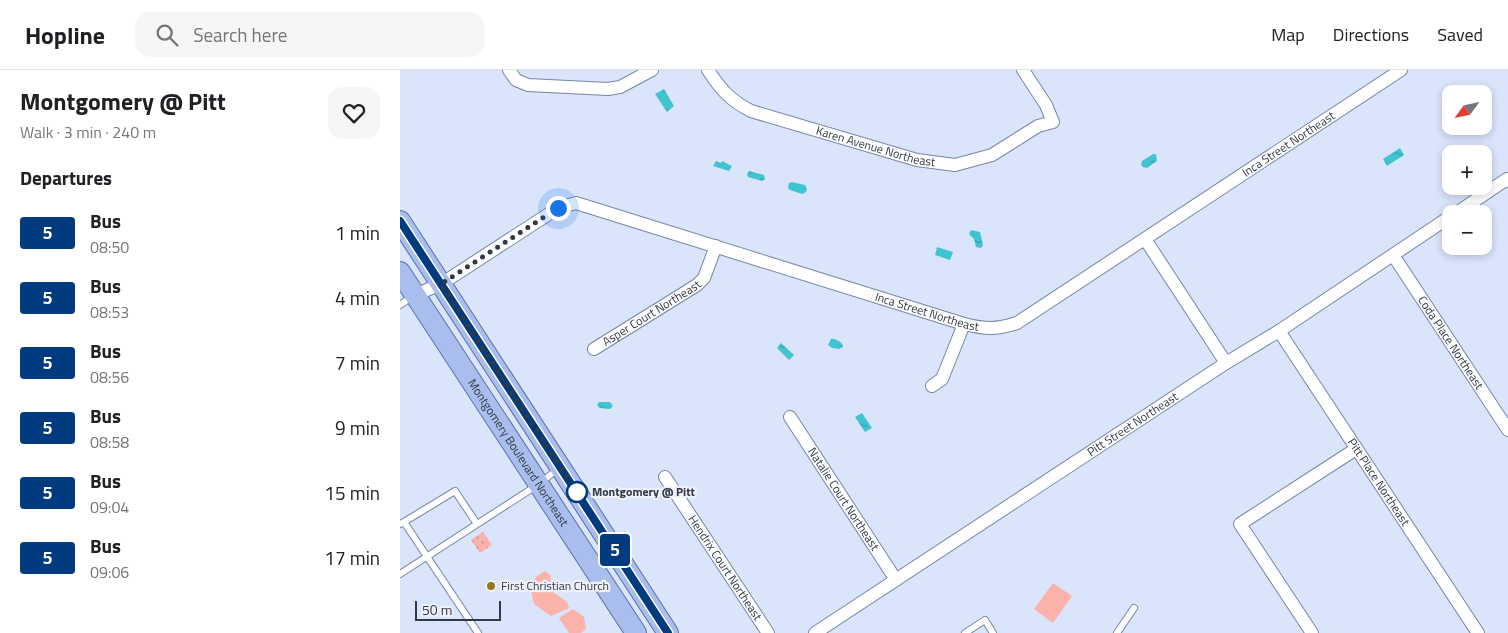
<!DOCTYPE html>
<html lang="en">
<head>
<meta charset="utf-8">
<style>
  :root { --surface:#fff; --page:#f6f6f6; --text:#202124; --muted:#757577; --line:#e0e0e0 }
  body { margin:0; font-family:"Titillium Web",sans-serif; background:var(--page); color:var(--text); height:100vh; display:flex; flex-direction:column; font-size:19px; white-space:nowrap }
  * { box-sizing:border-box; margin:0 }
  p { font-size:16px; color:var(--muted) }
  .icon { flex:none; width:28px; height:28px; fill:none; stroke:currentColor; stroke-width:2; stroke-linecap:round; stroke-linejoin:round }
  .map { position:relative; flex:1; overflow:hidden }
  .panel { display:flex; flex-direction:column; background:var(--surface); width:400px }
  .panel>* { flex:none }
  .badge { padding:0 10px; border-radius:4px; font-size:18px; line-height:32px }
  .needle { width:32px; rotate:237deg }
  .tools { position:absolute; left:1042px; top:15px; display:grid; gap:10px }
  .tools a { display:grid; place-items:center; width:50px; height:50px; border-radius:10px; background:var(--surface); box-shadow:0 2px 8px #0003; font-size:25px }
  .scale { position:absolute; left:15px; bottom:12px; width:86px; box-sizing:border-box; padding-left:5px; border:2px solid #313846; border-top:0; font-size:14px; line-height:18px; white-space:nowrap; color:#313846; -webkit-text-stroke:4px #eef1f9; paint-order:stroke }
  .you { position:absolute; width:25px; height:25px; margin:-12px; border:4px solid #fff; border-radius:50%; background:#1a73e8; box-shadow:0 0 0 8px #1a73e833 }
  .map>.badge { position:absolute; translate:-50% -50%; box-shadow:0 0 0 2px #fff }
  h2 { padding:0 20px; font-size:19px; line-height:45px }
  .round { display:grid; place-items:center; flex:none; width:52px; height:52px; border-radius:15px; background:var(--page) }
  .overview { display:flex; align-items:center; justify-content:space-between; height:85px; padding:0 20px }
  h1 { font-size:24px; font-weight:700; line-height:38px }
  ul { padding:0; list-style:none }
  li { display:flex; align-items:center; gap:15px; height:65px; padding:0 20px }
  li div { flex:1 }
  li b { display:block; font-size:19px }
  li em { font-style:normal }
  li .badge { min-width:55px; font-weight:700; text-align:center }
  header { display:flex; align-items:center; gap:30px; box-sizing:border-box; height:70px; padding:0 25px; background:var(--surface); border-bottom:1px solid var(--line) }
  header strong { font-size:24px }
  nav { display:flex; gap:28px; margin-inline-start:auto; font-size:18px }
  .search { width:350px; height:45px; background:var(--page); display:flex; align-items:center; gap:12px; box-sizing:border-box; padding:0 18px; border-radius:15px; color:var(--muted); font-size:19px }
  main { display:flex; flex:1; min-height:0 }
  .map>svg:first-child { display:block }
  .green { fill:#fbb2ab }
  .garden { fill:url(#garden-dots) }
  .water { fill:url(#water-ripples) }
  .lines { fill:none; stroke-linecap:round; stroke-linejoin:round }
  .service-casing { stroke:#7786a7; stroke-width:8 }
  .minor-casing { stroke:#7786a7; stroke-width:14 }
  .primary-casing { stroke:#5972aa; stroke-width:22 }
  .service { stroke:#fff; stroke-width:6 }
  .minor { stroke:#fff; stroke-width:12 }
  .primary { stroke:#a9beec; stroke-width:20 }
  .line-casing { stroke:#fff; stroke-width:11 }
  .line { stroke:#003b80; stroke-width:8 }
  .walk { stroke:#313846; stroke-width:5; stroke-dasharray:0 9 }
  .stop-dot { fill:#fff; stroke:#003b80; stroke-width:2.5 }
  .poi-dot { fill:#98751f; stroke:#eef1f9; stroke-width:2 }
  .labels { text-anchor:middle; stroke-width:4.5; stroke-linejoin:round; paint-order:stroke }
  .street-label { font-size:12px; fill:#313846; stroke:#eef1f9 }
  .stop-label { font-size:12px; font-weight:bold; fill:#313846; stroke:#eef1f9; text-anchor:start }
  .poi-label { font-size:12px; fill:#313846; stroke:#eef1f9; text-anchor:start }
</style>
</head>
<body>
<header>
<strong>Hopline</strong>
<div class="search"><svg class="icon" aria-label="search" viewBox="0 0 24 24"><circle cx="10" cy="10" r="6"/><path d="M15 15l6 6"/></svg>Search here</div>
<nav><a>Map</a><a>Directions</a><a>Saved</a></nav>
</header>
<main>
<section class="panel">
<div class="overview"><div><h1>Montgomery @ Pitt</h1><p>Walk · 3 min · 240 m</p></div><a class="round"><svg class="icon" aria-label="heart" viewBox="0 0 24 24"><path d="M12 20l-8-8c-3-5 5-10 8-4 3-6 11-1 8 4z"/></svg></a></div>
<h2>Departures</h2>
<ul>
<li><span class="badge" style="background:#003b80;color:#fff">5</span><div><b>Bus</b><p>08:50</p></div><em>1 min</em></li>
<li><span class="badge" style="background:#003b80;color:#fff">5</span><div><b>Bus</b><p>08:53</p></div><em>4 min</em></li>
<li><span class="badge" style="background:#003b80;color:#fff">5</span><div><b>Bus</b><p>08:56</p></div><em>7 min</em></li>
<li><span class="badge" style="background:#003b80;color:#fff">5</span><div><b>Bus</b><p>08:58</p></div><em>9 min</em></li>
<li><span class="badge" style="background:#003b80;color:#fff">5</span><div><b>Bus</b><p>09:04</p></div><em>15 min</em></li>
<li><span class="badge" style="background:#003b80;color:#fff">5</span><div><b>Bus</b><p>09:06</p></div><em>17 min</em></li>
</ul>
</section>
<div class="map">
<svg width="1108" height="563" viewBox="0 0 1108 563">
  <defs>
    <pattern id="garden-dots" width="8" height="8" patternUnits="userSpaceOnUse" patternTransform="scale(1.25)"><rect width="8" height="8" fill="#fbb2ab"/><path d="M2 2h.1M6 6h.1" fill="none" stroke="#cc928d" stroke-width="1.8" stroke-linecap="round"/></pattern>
    <pattern id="water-ripples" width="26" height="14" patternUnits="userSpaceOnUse" patternTransform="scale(1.25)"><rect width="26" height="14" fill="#41c4d2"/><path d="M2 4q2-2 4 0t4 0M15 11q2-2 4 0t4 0" fill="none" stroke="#37a0ac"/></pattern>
  </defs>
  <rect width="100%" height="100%" fill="#dae4fa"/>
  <!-- green -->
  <path class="green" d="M 145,501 L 150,505 L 153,522 L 167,532 L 169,538 L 151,546 L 134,534 L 130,515 L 136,507 Z
    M 653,513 L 672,526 L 653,553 L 634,539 Z
    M 173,539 L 184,547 L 186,559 L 181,563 L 169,563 L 159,548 Z"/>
  <!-- garden -->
  <path class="garden" d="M 83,462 L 92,475 L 80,483 L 71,470 Z"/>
  <!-- water -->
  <path class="water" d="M 264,19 L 274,36 L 267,42 L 255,24 Z
    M 1000,78 L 1004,85 L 987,96 L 983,89 Z
    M 753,84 L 756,84 L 757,91 L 747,98 L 743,97 L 741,95 L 742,91 Z
    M 316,91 L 321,93 L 322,91 L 332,96 L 329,101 L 313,96 Z
    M 349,101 L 364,105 L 365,109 L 362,111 L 348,107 L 347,104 Z
    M 392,112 L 405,115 L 407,119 L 406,122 L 402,124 L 390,120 L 388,118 L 389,113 Z
    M 571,160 L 580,162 L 583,175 L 581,178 L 576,177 L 574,169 L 569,164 Z
    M 537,177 L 553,182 L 550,190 L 535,185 Z
    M 431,269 C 435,268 443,272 443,277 L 439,279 L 432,278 L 428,275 Z
    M 381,273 L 394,285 L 389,290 L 377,278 Z
    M 199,332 L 210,332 L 213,336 L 210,339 L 200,338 L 197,335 Z
    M 462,343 L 472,358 L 465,362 L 455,347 Z"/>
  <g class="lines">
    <defs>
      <path id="service" d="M 0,235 L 13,226
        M 4,452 L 55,421 L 77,454
        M 0,454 L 4,452 L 78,563
        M 0,504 L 139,414 L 159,398
        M 565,563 L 585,550 L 593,563
        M 717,563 L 734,538"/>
      <g id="minor">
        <path d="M 109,0 L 116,10 L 128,15 L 208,19 L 220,17 L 252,0"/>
        <path id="s1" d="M 308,0 C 321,20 330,30 351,41 L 517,90 L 555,95 L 592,85 L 638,56 L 653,52 L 646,35 L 623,0"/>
        <path d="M 1055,144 L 1107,109 L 1108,111"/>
        <path d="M 745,169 L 826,293"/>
        <path id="s2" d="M 993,185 L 1108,360"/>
        <path id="s3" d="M 15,225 L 41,214 L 158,138 L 176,133 L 564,254 C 585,259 596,260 617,253 L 1001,0"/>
        <path id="s4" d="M 879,261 L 1078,563"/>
        <path id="s5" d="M 194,279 L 297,215 L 304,208 L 316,176"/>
        <path d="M 532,316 L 542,309 L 564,254"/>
        <path id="s6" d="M 390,347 L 496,510"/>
        <path id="s7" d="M 265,407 L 368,563"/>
        <path id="s8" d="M 415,563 L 826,293 L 879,261 L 1051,146"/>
        <path d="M 912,563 L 840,454 L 956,379"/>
      </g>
      <g id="primary">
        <path d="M 0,151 L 268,563"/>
        <path id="s9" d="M 0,202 L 236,563"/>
      </g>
    </defs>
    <!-- service casing -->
    <use href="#service" class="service-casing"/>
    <!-- minor casing -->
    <use href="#minor" class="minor-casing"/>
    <!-- primary casing -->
    <use href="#primary" class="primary-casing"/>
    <!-- service -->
    <use href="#service" class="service"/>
    <!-- minor -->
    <use href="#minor" class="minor"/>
    <!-- primary -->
    <use href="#primary" class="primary"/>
  </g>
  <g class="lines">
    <defs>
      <path id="line" d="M 0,151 L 268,563"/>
    </defs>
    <!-- line casing -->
    <use href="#line" class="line-casing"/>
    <!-- line -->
    <use href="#line" class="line"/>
    <!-- walk -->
    <path class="walk" d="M 158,138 L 41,214 L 182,430 L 177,422"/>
  </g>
  <!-- markers -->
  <circle class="stop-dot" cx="177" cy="422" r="10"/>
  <circle class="poi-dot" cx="91" cy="516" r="5"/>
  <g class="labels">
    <!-- street labels -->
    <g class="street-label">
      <text dy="4" stroke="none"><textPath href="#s3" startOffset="972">Inca Street Northeast</textPath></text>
      <text dy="4" stroke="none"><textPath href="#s1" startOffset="190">Karen Avenue Northeast</textPath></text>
      <text dy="4" stroke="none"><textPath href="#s3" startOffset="554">Inca Street Northeast</textPath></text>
      <text dy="4" stroke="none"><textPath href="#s5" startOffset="68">Asper Court Northeast</textPath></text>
      <text dy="4" stroke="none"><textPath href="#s2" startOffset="105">Coda Place Northeast</textPath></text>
      <text dy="4" stroke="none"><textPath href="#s8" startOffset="380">Pitt Street Northeast</textPath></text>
      <text dy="4" stroke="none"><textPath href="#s9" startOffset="216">Montgomery Boulevard Northeast</textPath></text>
      <text dy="4" stroke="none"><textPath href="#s4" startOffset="181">Pitt Place Northeast</textPath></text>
      <text dy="4" stroke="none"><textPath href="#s6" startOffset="98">Natalie Court Northeast</textPath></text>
      <text dy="4" stroke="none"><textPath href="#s7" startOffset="109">Hendrix Court Northeast</textPath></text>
    </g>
    <!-- stop labels -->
    <g class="stop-label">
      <text x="192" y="426">Montgomery @ Pitt</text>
    </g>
    <!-- poi labels -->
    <g class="poi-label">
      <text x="101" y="520">First Christian Church</text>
    </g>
  </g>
</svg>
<div class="tools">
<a><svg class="needle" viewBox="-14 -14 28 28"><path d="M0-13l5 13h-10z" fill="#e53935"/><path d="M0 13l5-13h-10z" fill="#757577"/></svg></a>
<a>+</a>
<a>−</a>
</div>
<div class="scale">50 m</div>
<div class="you" style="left:158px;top:138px"></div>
<b class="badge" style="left:215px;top:480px;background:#003b80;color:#fff">5</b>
</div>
</main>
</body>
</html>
